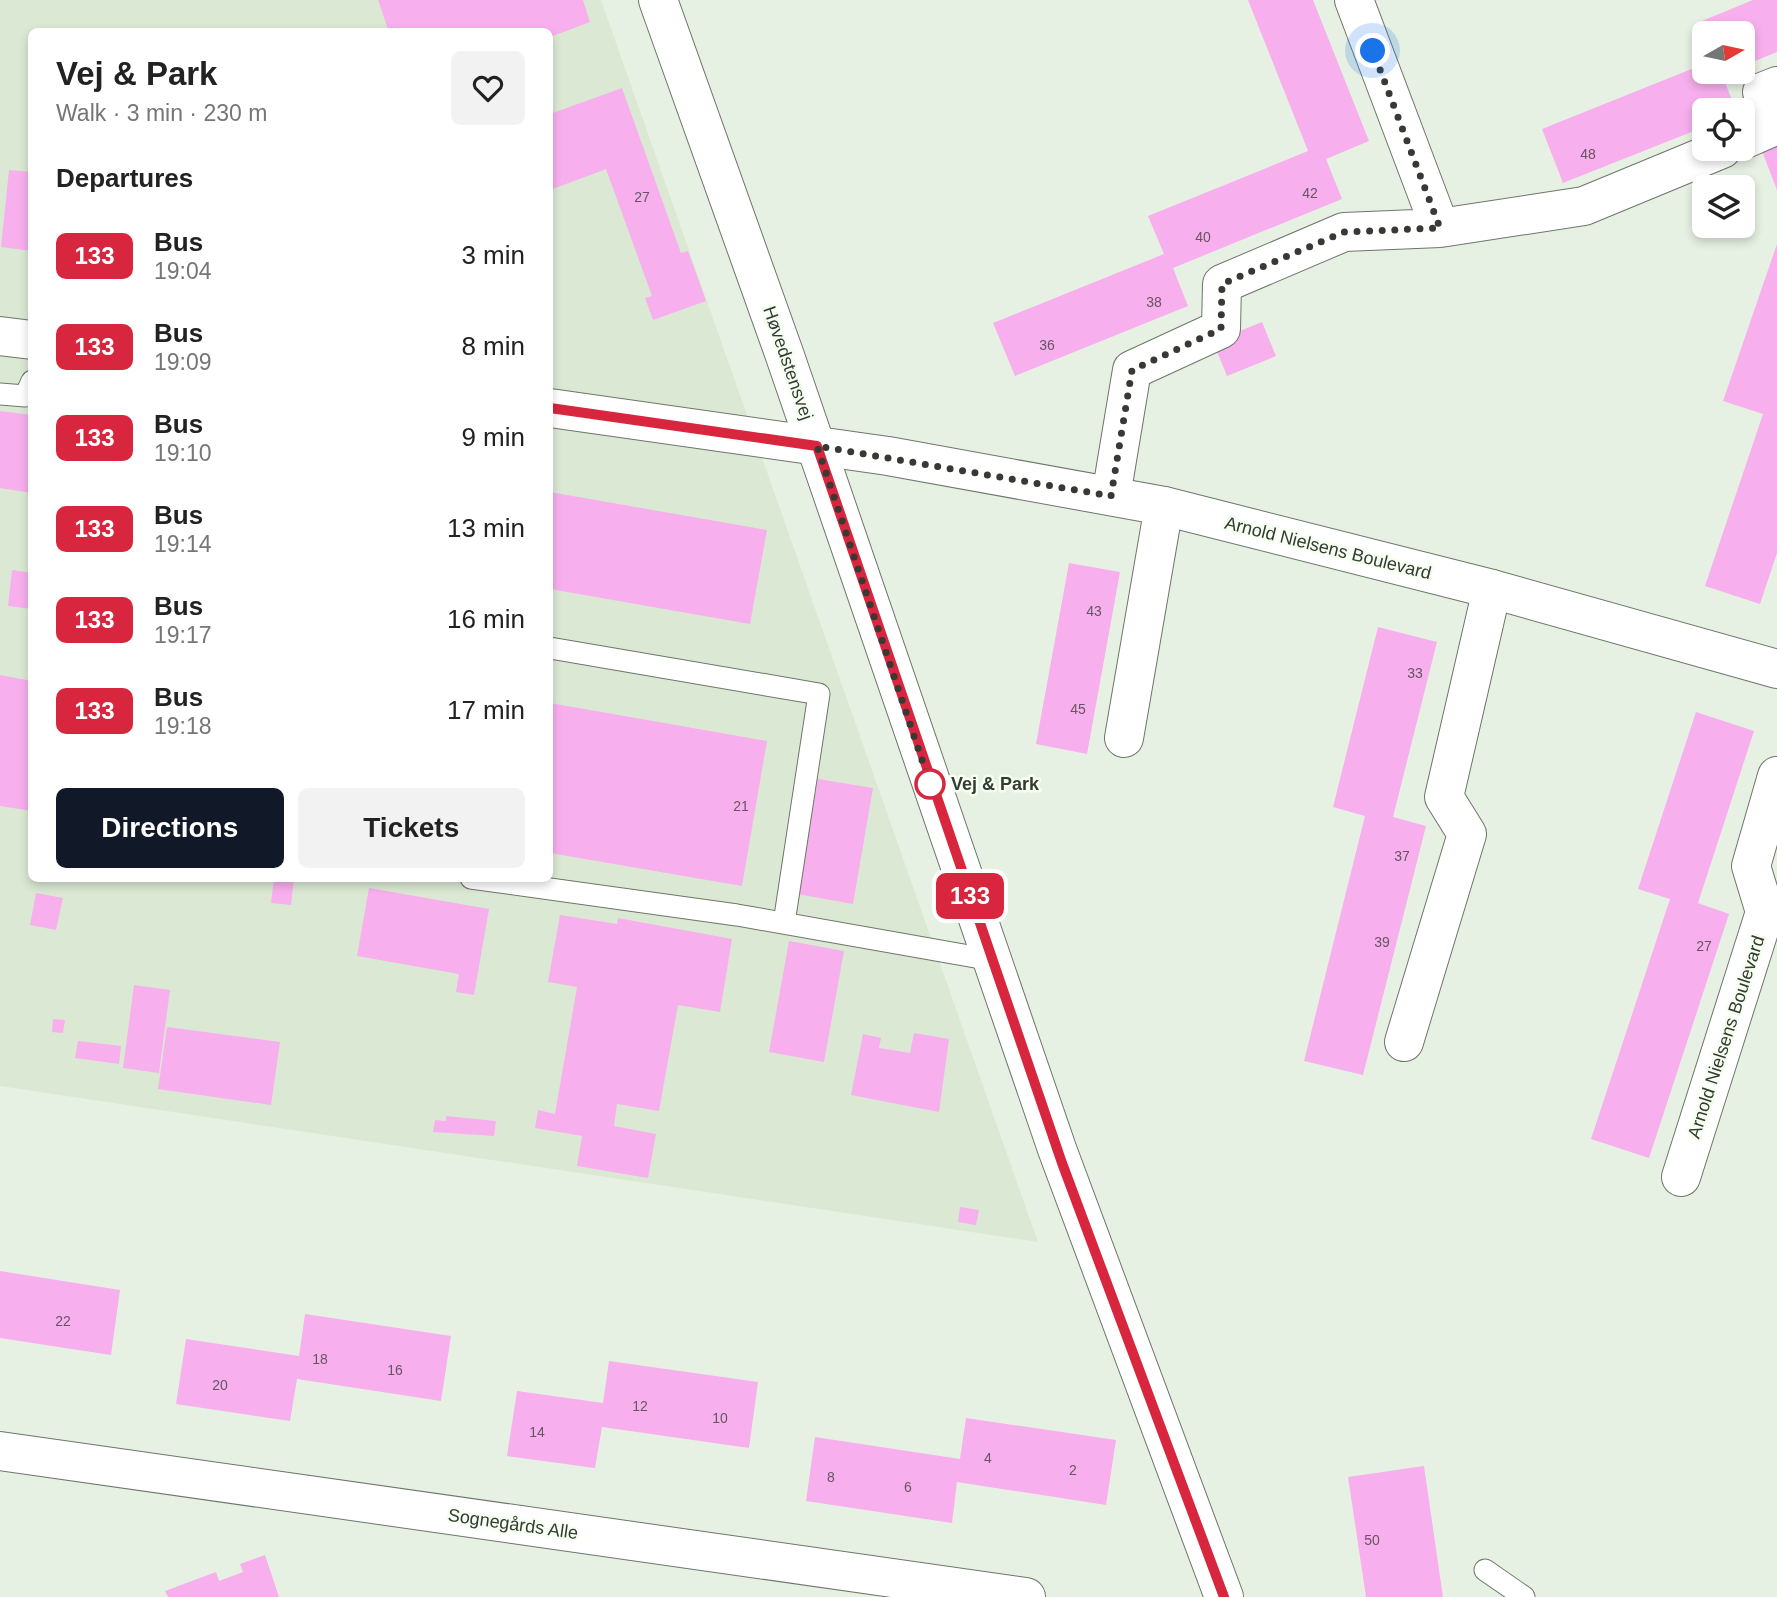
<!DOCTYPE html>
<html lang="en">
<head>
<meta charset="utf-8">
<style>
  :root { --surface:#fff; --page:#f2f2f2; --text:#222; --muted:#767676; --accent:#111827 }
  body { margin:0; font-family:Helvetica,sans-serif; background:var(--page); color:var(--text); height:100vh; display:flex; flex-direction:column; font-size:26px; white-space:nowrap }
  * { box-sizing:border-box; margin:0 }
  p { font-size:23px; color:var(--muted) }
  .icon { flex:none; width:38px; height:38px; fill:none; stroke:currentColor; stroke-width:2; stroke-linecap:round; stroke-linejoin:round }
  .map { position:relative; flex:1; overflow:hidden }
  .panel { position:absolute; left:28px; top:28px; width:525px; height:854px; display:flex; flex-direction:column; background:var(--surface); border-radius:10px; box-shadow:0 4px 10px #0003 }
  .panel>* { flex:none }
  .badge { padding:0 14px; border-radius:10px; font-size:24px; line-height:46px }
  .needle { width:46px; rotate:81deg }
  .tools { position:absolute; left:1692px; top:21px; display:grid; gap:14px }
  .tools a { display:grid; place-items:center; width:63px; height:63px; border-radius:10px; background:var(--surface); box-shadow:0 4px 10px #0003; font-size:35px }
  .you { position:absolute; width:35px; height:35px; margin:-18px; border:5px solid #fff; border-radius:50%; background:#1a73e8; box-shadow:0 0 0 10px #1a73e833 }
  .map>.badge { position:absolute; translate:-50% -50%; box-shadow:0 0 0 4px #fff }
  h2 { padding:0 28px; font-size:26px; line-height:63px }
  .round { display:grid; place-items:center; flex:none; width:74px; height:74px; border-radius:10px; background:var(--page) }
  .headline { display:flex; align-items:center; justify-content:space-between; height:119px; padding:0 28px }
  h1 { font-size:33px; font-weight:700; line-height:52px }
  .cta { display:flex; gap:14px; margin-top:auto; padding:14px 28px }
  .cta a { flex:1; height:80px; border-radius:10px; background:var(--accent); color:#fff; font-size:28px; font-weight:700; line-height:80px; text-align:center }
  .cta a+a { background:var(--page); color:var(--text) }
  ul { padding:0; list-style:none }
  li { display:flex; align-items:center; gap:21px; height:91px; padding:0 28px }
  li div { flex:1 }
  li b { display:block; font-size:26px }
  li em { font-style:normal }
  li .badge { min-width:77px; font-weight:700; text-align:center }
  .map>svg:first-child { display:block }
  .built { fill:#dbe9d4; fill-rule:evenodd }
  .building { fill:#f8afee }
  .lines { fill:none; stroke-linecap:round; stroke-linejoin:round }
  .service-casing { stroke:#6d7669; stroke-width:23 }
  .minor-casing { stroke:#6d7669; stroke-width:40 }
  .tertiary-casing { stroke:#6d7669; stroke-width:40 }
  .service { stroke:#fff; stroke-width:21 }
  .minor { stroke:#fff; stroke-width:38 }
  .tertiary { stroke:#fff; stroke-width:38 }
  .line-casing { stroke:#fff; stroke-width:16 }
  .line { stroke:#d7263d; stroke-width:10 }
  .walk { stroke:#363934; stroke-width:7; stroke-dasharray:0 12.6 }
  .stop-dot { fill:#fff; stroke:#d7263d; stroke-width:3.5 }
  .labels { text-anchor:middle; stroke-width:5; stroke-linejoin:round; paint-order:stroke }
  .number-label { font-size:14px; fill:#665662 }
  .street-label { font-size:18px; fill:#363934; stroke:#f4fff0 }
  .stop-label { font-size:18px; font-weight:bold; fill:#363934; stroke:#f4fff0; text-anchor:start }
</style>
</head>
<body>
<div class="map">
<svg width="1777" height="1597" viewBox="0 0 1777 1597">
  <rect width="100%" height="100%" fill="#e7f1e3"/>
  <!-- built -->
  <path class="built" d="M 0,0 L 601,0 L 1038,1242 L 0,1086 ZM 32,32 L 550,32 L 550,878 L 32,878 Z"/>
  <!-- building -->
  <path class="building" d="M 378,0 L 583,0 L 590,22 L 550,37 L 550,32 L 389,32 Z
    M 1248,0 L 1313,0 L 1369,141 L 1326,159 L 1342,199 L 1173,268 L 1188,306 L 1015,376 L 993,323 L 1164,254 L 1148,216 L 1308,151 Z
    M 1753,0 L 1777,0 L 1777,52 L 1743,66 L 1743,33 L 1704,33 L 1704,41 L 1697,23 Z
    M 1704,64 L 1704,72 L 1729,72 L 1722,75 L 1736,110 L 1704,110 L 1704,127 L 1563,183 L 1542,129 Z
    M 622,88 L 681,253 L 688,251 L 706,301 L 653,320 L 645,298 L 652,296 L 606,169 L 550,190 L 550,114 Z
    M 1777,145 L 1777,190 L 1762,151 Z
    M 9,170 L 32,172 L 32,251 L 1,247 Z
    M 1777,244 L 1777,553 L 1760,604 L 1705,586 L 1763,414 L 1723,401 Z
    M 1262,322 L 1276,356 L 1227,376 L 1213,342 Z
    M 0,411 L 32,415 L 32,493 L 0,488 Z
    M 550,492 L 767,530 L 750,624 L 550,589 Z
    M 1069,563 L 1120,572 L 1087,754 L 1036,744 Z
    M 12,570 L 32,573 L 32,609 L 8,606 Z
    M 1378,627 L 1437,642 L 1393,817 L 1426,826 L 1363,1075 L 1304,1061 L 1365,816 L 1333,807 Z
    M 0,675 L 32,681 L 32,811 L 0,806 Z
    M 550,703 L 767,741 L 742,886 L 550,853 Z
    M 1696,712 L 1754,731 L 1698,903 L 1729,914 L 1649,1158 L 1591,1139 L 1670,899 L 1638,889 Z
    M 818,779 L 873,788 L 853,904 L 797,894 Z
    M 274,878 L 294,878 L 291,905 L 271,903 Z
    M 369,888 L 489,909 L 474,995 L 456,992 L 459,974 L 357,956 Z
    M 36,893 L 63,898 L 56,930 L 30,925 Z
    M 560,915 L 617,924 L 618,918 L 732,939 L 720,1012 L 678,1005 L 659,1111 L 617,1104 L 614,1126 L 656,1134 L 648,1178 L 577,1166 L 582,1136 L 535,1128 L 538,1110 L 555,1114 L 577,987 L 548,982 Z
    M 789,941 L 844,951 L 824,1062 L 769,1052 Z
    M 134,985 L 170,990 L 159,1073 L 123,1068 Z
    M 53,1019 L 65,1020 L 63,1033 L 52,1032 Z
    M 167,1027 L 280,1042 L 271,1105 L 158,1089 Z
    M 914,1033 L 949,1039 L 939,1112 L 851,1095 L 863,1034 L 881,1038 L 879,1048 L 910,1053 Z
    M 78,1041 L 121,1046 L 119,1064 L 75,1058 Z
    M 446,1116 L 496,1121 L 494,1136 L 433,1132 L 435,1120 L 446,1121 Z
    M 960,1207 L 979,1210 L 976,1225 L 958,1222 Z
    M 0,1271 L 120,1290 L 111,1355 L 0,1338 Z
    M 305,1314 L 451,1336 L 441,1401 L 297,1379 L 290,1421 L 176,1404 L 186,1339 L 299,1356 Z
    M 609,1361 L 758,1382 L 749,1448 L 602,1427 L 595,1468 L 507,1456 L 517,1391 L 603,1403 Z
    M 966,1418 L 1116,1440 L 1106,1505 L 957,1482 L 952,1523 L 806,1501 L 815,1437 L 960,1459 Z
    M 1424,1466 L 1443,1597 L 1366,1597 L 1348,1477 Z
    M 265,1555 L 279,1597 L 168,1597 L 165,1591 L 216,1572 L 219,1581 L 243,1572 L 240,1564 Z"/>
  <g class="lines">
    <defs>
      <path id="service" d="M 0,394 L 25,396 L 32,381
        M 550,648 L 819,694 L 784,923
        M 471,878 L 737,915 L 992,960
        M 1485,1570 L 1524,1597"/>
      <path id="minor" d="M 658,0 L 785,356 L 1057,1149 L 1224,1597
        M 1354,0 L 1440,228
        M 1743,140 L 1775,126 L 1762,92 L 1777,86
        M 1111,496 L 1132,370 L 1221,329 L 1222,284 L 1344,232 L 1440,228 L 1584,206 L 1722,149
        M 1124,738 L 1164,506
        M 1404,1042 L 1467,834 L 1444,797 L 1492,589
        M 1681,1177 L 1765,912 L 1751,866 L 1777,776
        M 0,1451 L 1026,1597"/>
      <path id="tertiary" d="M 0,336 L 32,340
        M 550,408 L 888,456 L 1164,506 L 1492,589 L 1777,669"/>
    </defs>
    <!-- service casing -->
    <use href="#service" class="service-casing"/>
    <!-- minor casing -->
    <use href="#minor" class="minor-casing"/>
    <!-- tertiary casing -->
    <use href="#tertiary" class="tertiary-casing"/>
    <!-- service -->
    <use href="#service" class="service"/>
    <!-- minor -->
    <use href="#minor" class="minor"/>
    <!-- tertiary -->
    <use href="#tertiary" class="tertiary"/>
  </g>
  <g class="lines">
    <defs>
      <path id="line" d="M 550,408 L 817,446 L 1062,1163 L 1224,1597"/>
    </defs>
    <!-- line casing -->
    <use href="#line" class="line-casing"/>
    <!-- line -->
    <use href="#line" class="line"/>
    <!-- walk -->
    <path class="walk" d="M 930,784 L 817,446 L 1111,496 L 1132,370 L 1221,329 L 1222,284 L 1344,232 L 1440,228 L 1373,51"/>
  </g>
  <!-- markers -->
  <circle class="stop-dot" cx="930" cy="784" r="14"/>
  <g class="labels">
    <!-- number labels -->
    <g class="number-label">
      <text x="1588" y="159">48</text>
      <text x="1310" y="198">42</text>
      <text x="642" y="202">27</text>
      <text x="1203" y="242">40</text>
      <text x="1154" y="307">38</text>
      <text x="1047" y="350">36</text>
      <text x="1094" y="616">43</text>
      <text x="1415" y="678">33</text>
      <text x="1078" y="714">45</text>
      <text x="741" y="811">21</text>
      <text x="1402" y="861">37</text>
      <text x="1382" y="947">39</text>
      <text x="1704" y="951">27</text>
      <text x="63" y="1326">22</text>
      <text x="320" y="1364">18</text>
      <text x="395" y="1375">16</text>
      <text x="220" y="1390">20</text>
      <text x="640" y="1411">12</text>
      <text x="720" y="1423">10</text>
      <text x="537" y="1437">14</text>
      <text x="988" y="1463">4</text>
      <text x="1073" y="1475">2</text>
      <text x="831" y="1482">8</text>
      <text x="908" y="1492">6</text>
      <text x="1372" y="1545">50</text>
    </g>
    <!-- street labels -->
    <g class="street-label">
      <text transform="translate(788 363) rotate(71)" y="6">Høvedstensvej</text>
      <text transform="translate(1328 548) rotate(14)" y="6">Arnold Nielsens Boulevard</text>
      <text transform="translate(1726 1037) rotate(-72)" y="6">Arnold Nielsens Boulevard</text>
      <text transform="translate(513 1524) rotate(8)" y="6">Sognegårds Alle</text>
    </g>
    <!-- stop labels -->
    <g class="stop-label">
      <text x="951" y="790">Vej &amp; Park</text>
    </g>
  </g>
</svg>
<div class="tools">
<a><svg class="needle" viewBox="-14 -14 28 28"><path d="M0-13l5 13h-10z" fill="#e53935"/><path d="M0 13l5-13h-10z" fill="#767676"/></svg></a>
<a><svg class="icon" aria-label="locate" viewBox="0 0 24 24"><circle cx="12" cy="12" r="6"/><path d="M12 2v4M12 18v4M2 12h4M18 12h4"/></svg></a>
<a><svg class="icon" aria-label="layers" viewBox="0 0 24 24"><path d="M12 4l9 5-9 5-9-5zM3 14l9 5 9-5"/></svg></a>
</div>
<div class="you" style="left:1373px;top:51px"></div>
<b class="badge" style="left:970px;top:896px;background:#d7263d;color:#fff">133</b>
<section class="panel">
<div class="headline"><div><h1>Vej &amp; Park</h1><p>Walk · 3 min · 230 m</p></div><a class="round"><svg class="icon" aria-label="heart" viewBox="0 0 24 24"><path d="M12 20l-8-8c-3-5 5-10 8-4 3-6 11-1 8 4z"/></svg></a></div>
<h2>Departures</h2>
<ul>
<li><span class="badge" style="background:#d7263d;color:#fff">133</span><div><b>Bus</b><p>19:04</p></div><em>3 min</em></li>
<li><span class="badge" style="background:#d7263d;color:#fff">133</span><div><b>Bus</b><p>19:09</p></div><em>8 min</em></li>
<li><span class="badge" style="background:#d7263d;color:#fff">133</span><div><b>Bus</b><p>19:10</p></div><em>9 min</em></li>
<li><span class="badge" style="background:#d7263d;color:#fff">133</span><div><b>Bus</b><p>19:14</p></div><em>13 min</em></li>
<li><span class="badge" style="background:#d7263d;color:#fff">133</span><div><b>Bus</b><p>19:17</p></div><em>16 min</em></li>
<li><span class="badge" style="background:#d7263d;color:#fff">133</span><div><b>Bus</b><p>19:18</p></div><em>17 min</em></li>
</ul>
<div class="cta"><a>Directions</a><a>Tickets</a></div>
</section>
</div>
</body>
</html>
